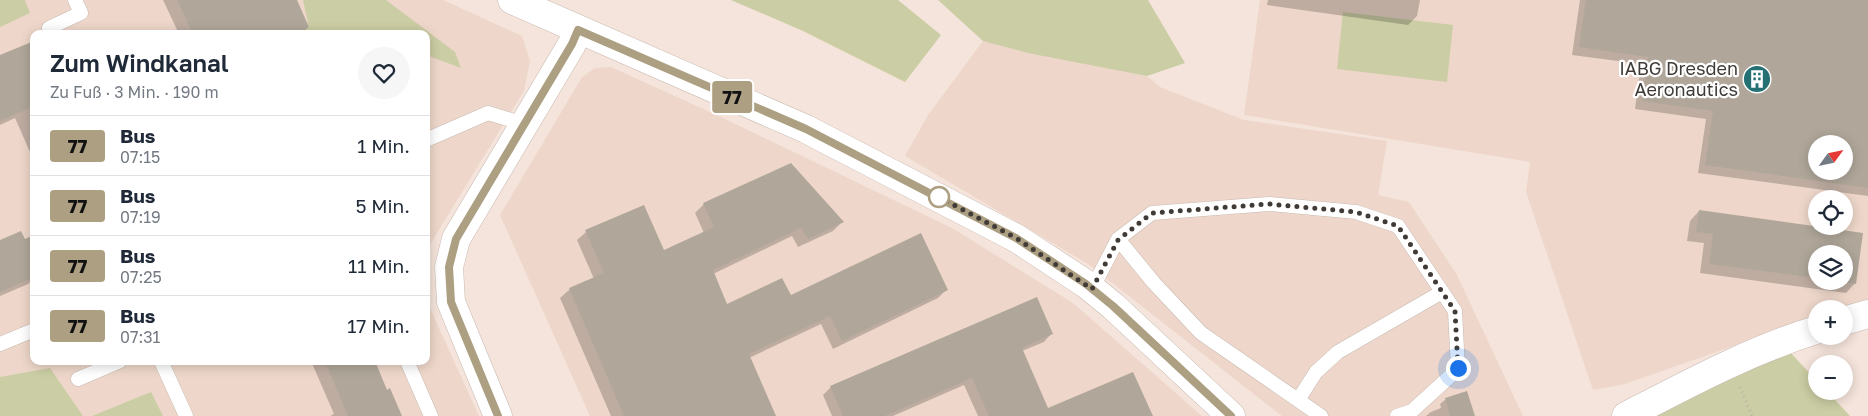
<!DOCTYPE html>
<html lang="de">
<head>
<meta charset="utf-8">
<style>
  :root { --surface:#fff; --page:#f6f6f7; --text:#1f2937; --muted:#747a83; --line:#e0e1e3 }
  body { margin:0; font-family:"Golos Text",sans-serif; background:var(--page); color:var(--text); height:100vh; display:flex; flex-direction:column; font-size:19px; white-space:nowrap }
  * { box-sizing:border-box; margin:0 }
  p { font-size:16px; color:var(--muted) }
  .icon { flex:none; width:28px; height:28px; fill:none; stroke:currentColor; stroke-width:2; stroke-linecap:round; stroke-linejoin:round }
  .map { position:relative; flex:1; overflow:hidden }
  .panel { position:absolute; left:30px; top:30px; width:400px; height:335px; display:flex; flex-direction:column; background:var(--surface); border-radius:10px; box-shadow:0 2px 12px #0003 }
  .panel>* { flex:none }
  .badge { padding:0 10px; border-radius:4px; font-size:18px; line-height:32px }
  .needle { width:32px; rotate:57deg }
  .tools { position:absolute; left:1808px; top:135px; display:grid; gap:10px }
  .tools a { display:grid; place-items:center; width:45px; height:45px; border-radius:50%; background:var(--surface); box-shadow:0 2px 12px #0003; font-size:25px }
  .you { position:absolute; width:25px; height:25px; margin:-12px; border:4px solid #fff; border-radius:50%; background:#1a73e8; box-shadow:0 0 0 8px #1a73e833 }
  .map>.badge { position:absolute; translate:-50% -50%; box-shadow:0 0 0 2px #fff }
  .round { display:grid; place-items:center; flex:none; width:52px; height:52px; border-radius:26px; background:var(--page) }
  .head { display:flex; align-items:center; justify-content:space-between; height:85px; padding:0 20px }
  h1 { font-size:24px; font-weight:600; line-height:38px }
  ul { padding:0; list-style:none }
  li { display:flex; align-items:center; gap:15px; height:60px; padding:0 20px; border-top:1px solid var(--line) }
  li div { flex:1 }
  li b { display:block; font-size:19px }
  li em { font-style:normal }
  li .badge { min-width:55px; font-weight:700; text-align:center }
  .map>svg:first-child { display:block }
  .built { fill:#eed7ca; fill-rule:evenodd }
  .green { fill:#cbcda4 }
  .shadow { fill:#0003; fill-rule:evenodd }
  .building { fill:#b0a79a; fill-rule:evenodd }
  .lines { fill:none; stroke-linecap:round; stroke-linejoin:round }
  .service-casing { stroke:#c8b9b0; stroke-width:15 }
  .minor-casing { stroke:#c8b9b0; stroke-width:29 }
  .path { stroke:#beb1a9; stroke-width:3; stroke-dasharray:1 4; stroke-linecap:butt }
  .service { stroke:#fff; stroke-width:14 }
  .minor { stroke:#fff; stroke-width:28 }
  .line-casing { stroke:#fff; stroke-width:11 }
  .line { stroke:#ad9f82; stroke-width:8 }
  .walk { stroke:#413b37; stroke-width:5; stroke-dasharray:0 9 }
  .stop-dot { fill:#fff; stroke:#ad9f82; stroke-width:2.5 }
  .labels { text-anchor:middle; stroke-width:4.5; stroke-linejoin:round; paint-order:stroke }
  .poi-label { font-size:18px; fill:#413b37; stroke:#fff; text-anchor:end }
</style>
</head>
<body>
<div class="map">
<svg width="1868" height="416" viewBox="0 0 1868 416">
  <rect width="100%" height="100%" fill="#f5e4db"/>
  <!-- built -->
  <path class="built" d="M 0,0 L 443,0 L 522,36 L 530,61 L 524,91 L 426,251 L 426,34 L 34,34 L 34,361 L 426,361 L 426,279 L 429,306 L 479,416 L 0,416 Z
    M 1260,0 L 1553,0 L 1551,15 L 1553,0 L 1868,0 L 1868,300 L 1841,309 L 1816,309 L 1816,317 L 1625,384 L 1593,390 L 1526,192 L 1530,162 L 1244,115 ZM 1816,144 L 1844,144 L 1844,171 L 1816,171 ZM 1816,199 L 1844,199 L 1844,226 L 1816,226 ZM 1816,254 L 1844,254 L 1844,281 L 1816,281 Z
    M 983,41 L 1147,76 L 1160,87 L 1244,120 L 1387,141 L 1378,195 L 1409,202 L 1457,275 L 1523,416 L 1282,416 L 1088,264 L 905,156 L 928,115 Z
    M 611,67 L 723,118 L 952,228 L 1073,303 L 1202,416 L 590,416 L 500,215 L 582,77 L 595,68 Z"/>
  <!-- green -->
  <path class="green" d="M 0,0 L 25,0 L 30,13 L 0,27 Z
    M 303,0 L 386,0 L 455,52 L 461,68 L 426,55 L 426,34 L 295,34 L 309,27 Z
    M 731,0 L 898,0 L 941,35 L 905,82 L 803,31 Z
    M 938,0 L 1148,0 L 1185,63 L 1147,76 L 1028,53 L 983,41 Z
    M 1343,12 L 1453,25 L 1447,82 L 1337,69 Z
    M 1789,351 L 1816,380 L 1816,391 L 1827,391 L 1850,416 L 1651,416 Z
    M 50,368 L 83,416 L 0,416 L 0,377 Z
    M 151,392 L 163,416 L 92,416 Z"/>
  <!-- shadow -->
  <path class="shadow" d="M 163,0 L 295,0 L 308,27 L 301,34 L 179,34 Z
    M 1268,0 L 1420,0 L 1417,16 L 1408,25 L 1267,5 Z
    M 1580,0 L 1868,0 L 1868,196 L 1698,173 L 1706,119 L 1635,109 L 1641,64 L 1572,55 ZM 1816,144 L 1844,144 L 1844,171 L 1816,171 Z
    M 34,42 L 34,161 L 15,118 L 0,125 L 0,57 Z
    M 704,204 L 842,222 L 833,231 L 798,247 L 792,236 L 713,274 L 727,305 L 790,297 L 947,289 L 938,298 L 833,349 L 821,324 L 749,358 L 775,416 L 611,416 L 560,298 L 569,290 L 594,279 L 577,240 L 586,232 L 663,251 L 704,233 L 695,213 Z
    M 1699,211 L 1862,234 L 1855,283 L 1846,293 L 1700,273 L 1704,243 L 1687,241 L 1690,221 ZM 1816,254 L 1844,254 L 1844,281 L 1816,281 Z
    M 34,236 L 34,278 L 28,284 L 0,296 L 0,242 L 24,241 Z
    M 1051,334 L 1044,342 L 1022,351 L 1047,410 L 1151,416 L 978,416 L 964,385 L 893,416 L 832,416 L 823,395 L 831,387 Z
    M 311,361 L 373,361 L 387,391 L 401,416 L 330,416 L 334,414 Z
    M 1446,399 L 1473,416 L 1426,416 L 1431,412 L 1441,408 L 1440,404 Z"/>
  <!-- building -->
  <path class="building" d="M 177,0 L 297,0 L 309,27 L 295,34 L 193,34 Z
    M 1586,0 L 1868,0 L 1868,188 L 1705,165 L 1713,111 L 1642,101 L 1648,57 L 1579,47 ZM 1816,144 L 1844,144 L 1844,171 L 1816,171 Z
    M 34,41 L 34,106 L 0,121 L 0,55 Z
    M 791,163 L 844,222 L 808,239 L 801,228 L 713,270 L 727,304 L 782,278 L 791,295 L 921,233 L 948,290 L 842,341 L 830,316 L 749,354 L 776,416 L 624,416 L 569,288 L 604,273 L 585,230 L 644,205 L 664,250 L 714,227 L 703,203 Z
    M 1699,210 L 1863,233 L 1856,284 L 1839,281 L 1844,281 L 1844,254 L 1816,254 L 1816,278 L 1709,264 L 1713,234 L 1696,232 Z
    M 21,231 L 25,239 L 34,235 L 34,277 L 0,292 L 0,240 Z
    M 1037,297 L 1053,334 L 1022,348 L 1048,408 L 1133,372 L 1153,416 L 989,416 L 972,378 L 885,416 L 843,416 L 830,386 Z
    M 325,361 L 375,361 L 387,390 L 390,388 L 402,416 L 348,416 Z
    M 1467,391 L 1475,416 L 1450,416 L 1445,398 Z"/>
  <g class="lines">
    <defs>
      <path id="service" d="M 51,34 L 49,28 L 81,13 L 75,0
        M 426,140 L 488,113 L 524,124
        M 1118,239 L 1154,283 L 1201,333 L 1321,416
        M 1092,289 L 1118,239 L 1152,213 L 1269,204 L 1356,212 L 1398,226 L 1455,311 L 1458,369 L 1412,411 L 1397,416
        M 0,344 L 34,330
        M 161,361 L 186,416
        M 407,361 L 431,416
        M 78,379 L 120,361
        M 1298,400 L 1316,372 L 1338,352 L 1442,292"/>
      <path id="minor" d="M 512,0 L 806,129 L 1016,238 L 1086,284 L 1113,306 L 1231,416
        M 1844,321 L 1868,314
        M 498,416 L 451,302 L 449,267 L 456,239 L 572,44 L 578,31
        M 1626,416 C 1688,384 1749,351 1816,330"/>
    </defs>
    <!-- service casing -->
    <use href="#service" class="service-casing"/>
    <!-- minor casing -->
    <use href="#minor" class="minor-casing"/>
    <!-- path -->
    <path class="path" d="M 1740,387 L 1752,416"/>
    <!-- service -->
    <use href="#service" class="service"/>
    <!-- minor -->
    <use href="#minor" class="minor"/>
  </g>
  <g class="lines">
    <defs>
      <path id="line" d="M 498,416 L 451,302 L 449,267 L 456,239 L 572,44 L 578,30 L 806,129 L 1016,238 L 1086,284 L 1113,306 L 1231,416"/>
    </defs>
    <!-- line casing -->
    <use href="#line" class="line-casing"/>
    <!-- line -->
    <use href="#line" class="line"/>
    <!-- walk -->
    <path class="walk" d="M 939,197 L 1016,238 L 1092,289 L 1118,240 L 1152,213 L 1269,204 L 1356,212 L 1398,226 L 1455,311 L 1458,368"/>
  </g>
  <!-- icons -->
  <defs>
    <symbol id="building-disc" viewBox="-11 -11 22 22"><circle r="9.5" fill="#257073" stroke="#fff"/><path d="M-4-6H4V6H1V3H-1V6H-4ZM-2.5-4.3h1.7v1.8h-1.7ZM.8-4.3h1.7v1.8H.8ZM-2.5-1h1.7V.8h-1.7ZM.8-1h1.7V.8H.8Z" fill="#fff"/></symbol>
  </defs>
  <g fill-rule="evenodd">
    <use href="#building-disc" x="1741" y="63" width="32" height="32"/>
  </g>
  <!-- markers -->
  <circle class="stop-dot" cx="939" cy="197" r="10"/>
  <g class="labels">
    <!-- poi labels -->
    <g class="poi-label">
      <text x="1738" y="75">IABG Dresden<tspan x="1738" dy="21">Aeronautics</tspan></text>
    </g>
  </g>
</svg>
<div class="tools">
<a><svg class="needle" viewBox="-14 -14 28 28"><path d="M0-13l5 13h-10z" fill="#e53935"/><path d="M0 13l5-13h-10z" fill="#747a83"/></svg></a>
<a><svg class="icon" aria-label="locate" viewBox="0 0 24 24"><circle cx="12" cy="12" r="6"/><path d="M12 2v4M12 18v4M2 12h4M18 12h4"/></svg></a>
<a><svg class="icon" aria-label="layers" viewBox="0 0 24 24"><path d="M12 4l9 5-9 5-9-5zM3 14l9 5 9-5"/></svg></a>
<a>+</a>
<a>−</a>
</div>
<div class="you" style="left:1458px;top:368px"></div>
<b class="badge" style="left:732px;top:97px;background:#ad9f82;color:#111">77</b>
<section class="panel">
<div class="head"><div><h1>Zum Windkanal</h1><p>Zu Fuß · 3 Min. · 190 m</p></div><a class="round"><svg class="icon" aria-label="heart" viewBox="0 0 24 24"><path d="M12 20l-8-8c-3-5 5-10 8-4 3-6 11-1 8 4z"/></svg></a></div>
<ul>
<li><span class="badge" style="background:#ad9f82;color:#111">77</span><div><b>Bus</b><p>07:15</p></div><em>1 Min.</em></li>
<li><span class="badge" style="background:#ad9f82;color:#111">77</span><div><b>Bus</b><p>07:19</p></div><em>5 Min.</em></li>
<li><span class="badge" style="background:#ad9f82;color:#111">77</span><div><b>Bus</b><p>07:25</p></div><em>11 Min.</em></li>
<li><span class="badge" style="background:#ad9f82;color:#111">77</span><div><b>Bus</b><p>07:31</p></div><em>17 Min.</em></li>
</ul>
</section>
</div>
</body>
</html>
